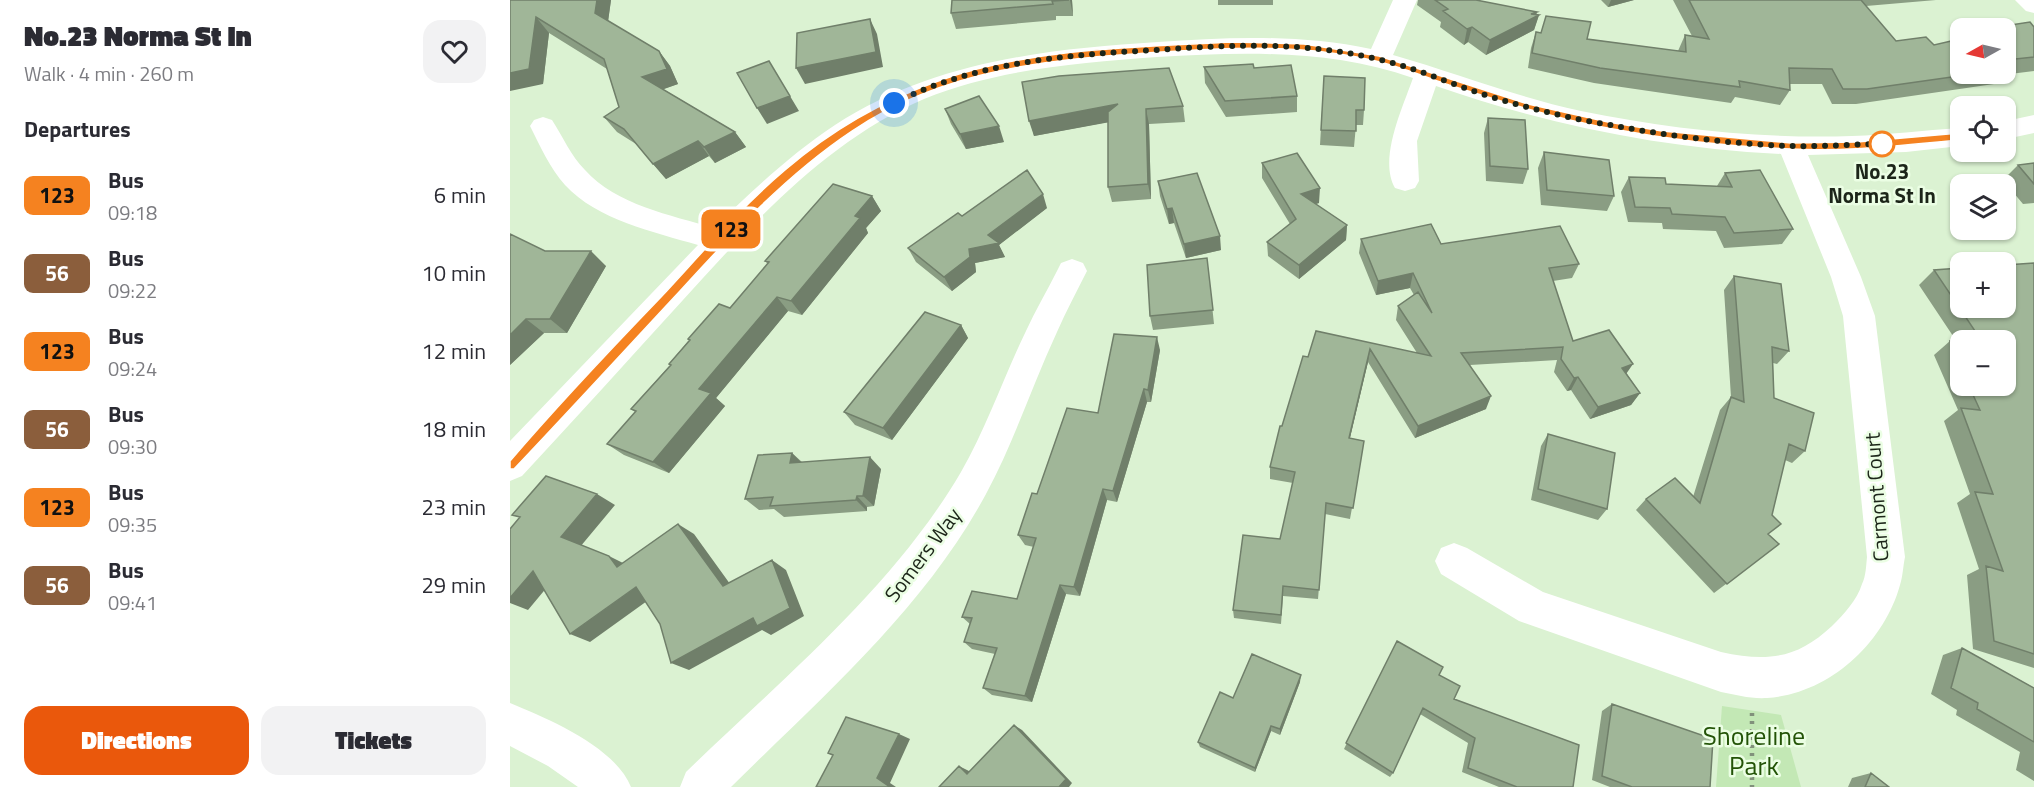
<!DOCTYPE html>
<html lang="en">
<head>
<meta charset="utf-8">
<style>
  :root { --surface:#fff; --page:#f2f2f3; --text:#2b2b33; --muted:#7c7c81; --accent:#ea580c }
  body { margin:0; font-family:"Titillium Web",sans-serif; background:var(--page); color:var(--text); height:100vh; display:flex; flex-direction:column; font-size:22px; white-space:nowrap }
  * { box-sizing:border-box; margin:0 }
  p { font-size:20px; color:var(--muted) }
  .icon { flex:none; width:33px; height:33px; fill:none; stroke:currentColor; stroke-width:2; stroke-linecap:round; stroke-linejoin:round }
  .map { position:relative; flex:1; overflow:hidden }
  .drawer { display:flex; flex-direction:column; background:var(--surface); width:510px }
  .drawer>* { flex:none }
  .badge { padding:0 12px; border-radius:9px; font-size:21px; line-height:39px }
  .needle { width:39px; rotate:262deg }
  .tools { position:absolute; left:1440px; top:18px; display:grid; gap:12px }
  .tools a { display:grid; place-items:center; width:66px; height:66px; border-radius:12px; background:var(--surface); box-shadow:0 2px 4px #0004; font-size:30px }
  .you { position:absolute; width:30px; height:30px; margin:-15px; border:4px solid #fff; border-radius:50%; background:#1a73e8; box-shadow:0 0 0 9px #1a73e833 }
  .map>.badge { position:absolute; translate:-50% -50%; box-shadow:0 0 0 3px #fff }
  h2 { padding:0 24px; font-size:22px; line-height:54px }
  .round { display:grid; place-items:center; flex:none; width:63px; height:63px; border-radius:18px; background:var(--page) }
  .headline { display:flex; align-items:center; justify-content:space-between; height:102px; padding:0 24px }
  h1 { font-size:28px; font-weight:800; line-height:45px }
  .button { display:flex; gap:12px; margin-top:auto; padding:12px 24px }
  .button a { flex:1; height:69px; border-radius:18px; background:var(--accent); color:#fff; font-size:24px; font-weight:800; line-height:69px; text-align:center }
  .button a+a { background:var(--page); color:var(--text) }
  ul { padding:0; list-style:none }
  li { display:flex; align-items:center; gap:18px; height:78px; padding:0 24px }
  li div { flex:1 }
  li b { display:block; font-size:22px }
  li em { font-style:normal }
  li .badge { min-width:66px; font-weight:700; text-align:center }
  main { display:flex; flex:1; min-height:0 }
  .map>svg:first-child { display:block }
  .green { fill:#c3e8b5 }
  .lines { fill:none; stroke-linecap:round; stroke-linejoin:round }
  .path { stroke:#81917b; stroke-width:4.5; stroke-dasharray:3 5; stroke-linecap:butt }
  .minor { fill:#fff; fill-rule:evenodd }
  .wall { fill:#8a9d83; fill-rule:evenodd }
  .shaded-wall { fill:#707f6a }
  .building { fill:#a0b698; stroke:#707f6a; stroke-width:1.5 }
  .line { fill:#f58220; stroke:#fff; stroke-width:1.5 }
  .walk { stroke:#1c2519; stroke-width:6; stroke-dasharray:0 10.8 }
  .stop-dot { fill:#fff; stroke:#f58220; stroke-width:3 }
  .labels { text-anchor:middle; stroke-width:5; stroke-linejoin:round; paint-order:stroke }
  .stop-label { font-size:21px; font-weight:bold; fill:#1c2519; stroke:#ebfee4 }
  .street-label { font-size:21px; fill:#1c2519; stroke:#ebfee4 }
  .near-park-label { font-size:26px; fill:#235307; stroke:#ebfee4 }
</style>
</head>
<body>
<main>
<section class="drawer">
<div class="headline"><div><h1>No.23 Norma St In</h1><p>Walk · 4 min · 260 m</p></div><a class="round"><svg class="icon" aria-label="heart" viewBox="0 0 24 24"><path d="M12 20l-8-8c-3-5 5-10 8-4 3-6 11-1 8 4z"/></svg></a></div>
<h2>Departures</h2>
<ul>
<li><span class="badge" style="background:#f58220;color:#111">123</span><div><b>Bus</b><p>09:18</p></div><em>6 min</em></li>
<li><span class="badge" style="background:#8b5e3c;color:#fff">56</span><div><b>Bus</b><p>09:22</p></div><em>10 min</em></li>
<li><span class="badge" style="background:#f58220;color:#111">123</span><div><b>Bus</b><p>09:24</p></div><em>12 min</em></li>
<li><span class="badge" style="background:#8b5e3c;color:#fff">56</span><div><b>Bus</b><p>09:30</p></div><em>18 min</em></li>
<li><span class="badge" style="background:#f58220;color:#111">123</span><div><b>Bus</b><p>09:35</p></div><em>23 min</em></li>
<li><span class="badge" style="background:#8b5e3c;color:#fff">56</span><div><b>Bus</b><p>09:41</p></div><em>29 min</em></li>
</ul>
<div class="button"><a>Directions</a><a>Tickets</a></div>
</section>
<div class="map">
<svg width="1524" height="787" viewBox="0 0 1524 787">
  <rect width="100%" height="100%" fill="#dbf2d2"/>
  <!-- green -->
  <path class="green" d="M 1212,706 L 1271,715 L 1291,787 L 1206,787 Z"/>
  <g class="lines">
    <!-- path -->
    <path class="path" d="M 1242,713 L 1242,787"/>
    <!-- minor -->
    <path class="minor" d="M 883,0 L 907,0 L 883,55 C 946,73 1006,97 1071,111 C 1159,129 1251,139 1342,136 C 1378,135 1414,130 1450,128 L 1450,146 L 1396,152 L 1298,155 L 1351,277 L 1365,316 L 1395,557 C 1393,566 1393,576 1390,585 C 1374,643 1319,694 1257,698 C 1241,699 1226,695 1211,692 L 1009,621 L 931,574 L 925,561 L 931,548 L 944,543 L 957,548 L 1033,592 L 1211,652 C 1257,662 1287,659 1322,626 C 1334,614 1347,600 1352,584 C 1356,576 1356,566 1357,557 L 1333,316 L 1321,277 L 1271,154 C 1152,148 1038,125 926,86 L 907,141 L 909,181 L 905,188 L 895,191 L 885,188 C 868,159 893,107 903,78 C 820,49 734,52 647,57 C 568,63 488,69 414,99 C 316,141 243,223 173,300 C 119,359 66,418 12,476 L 0,481 L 0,441 L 188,245 C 144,232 87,220 55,185 C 40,168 30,146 20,126 L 24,120 L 33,117 L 42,120 C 53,137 61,156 75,170 C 106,205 161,215 204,228 C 242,191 281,154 325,125 C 422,62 535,49 648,42 C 719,37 790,34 861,49 Z
      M 1505,0 L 1524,0 L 1524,13 L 1516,11 Z
      M 1524,115 L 1524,133 L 1496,139 L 1496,121 Z
      M 562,259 L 573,263 L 577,271 C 567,291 556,311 547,332 C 522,386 504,442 476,494 C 414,609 313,696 221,787 L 170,787 L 176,772 C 272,679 383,588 451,472 C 477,427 493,378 516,331 C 525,311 537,291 547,271 L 551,263 Z
      M 0,703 C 39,719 105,747 121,787 L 68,787 L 38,766 L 0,746 Z"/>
  </g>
  <!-- wall -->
  <path class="wall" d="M 0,0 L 101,0 L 98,21 L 149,51 L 160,66 L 168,84 L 153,89 L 225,132 L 236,147 L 205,163 L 199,156 L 156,179 L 126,144 L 107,132 L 94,117 L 109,107 L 97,69 L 39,33 L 33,84 Z
    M 442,0 L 562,0 L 563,16 L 546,16 L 546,20 L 446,29 L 441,13 Z
    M 708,0 L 763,0 L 763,5 L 708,5 Z
    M 908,0 L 966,0 L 1027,12 L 1026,14 L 1029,15 L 1024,30 L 976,55 L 958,42 L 954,45 L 930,27 L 931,22 L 907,5 Z
    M 1091,0 L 1124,0 L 1098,7 Z
    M 1163,0 L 1426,0 L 1356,6 L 1386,41 L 1450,74 L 1496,74 L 1496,28 L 1480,28 L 1524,27 L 1524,71 L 1492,75 L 1484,84 L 1346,104 L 1322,104 L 1312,84 L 1280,84 L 1280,90 L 1270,105 L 1225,97 L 1221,103 L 1084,83 L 1018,68 L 1021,48 L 1026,32 L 1168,51 L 1175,35 L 1182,36 Z
    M 694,67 L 744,68 L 787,96 L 787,112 L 716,117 L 695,83 Z
    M 814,76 L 854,110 L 853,125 L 846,125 L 844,147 L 810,145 Z
    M 512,82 L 673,106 L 675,122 L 639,124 L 641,199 L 602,202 L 598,187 L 598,122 L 524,136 Z
    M 435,109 L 494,142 L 456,149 L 441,124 Z
    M 978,118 L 1018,169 L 1013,184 L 976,181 L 974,133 Z
    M 1034,152 L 1104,196 L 1097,211 L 1031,205 L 1028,168 Z
    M 752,163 L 809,203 L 805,204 L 837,225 L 836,240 L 789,279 L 758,256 L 757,242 L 780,224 L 752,178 Z
    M 1524,163 L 1524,203 L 1513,204 L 1493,180 L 1508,165 Z
    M 1215,173 L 1283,229 L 1272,244 L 1214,248 L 1206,231 L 1153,229 L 1152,223 L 1118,222 L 1111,192 L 1119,177 L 1156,184 L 1207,186 Z
    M 648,181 L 711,250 L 676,258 L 664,223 L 659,224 L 650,196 Z
    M 362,196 L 371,211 L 356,228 L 358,233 L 292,315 L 278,311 L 206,398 L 215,406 L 159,473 L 114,455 L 97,444 L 125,412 L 121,409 L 160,365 L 159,364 L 179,340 L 178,339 L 220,308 L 258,264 L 255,261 Z
    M 537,208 L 489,245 L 495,257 L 465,263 L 466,272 L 442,291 L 406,262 L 398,248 L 452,216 Z
    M 851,239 L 931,244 L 1069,264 L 1062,278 L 1043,281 L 1063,341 L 1117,374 L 1130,393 L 1121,405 L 1080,419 L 1061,390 L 1057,391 L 1044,372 L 1047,360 L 960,365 L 976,409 L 905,438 L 858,362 L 840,438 L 854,441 L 840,519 L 815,514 L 808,599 L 773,596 L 771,624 L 724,618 L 723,610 L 770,539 L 783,483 L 760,479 L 760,467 L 772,426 L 798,357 L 806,331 L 907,353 L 886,320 L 888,306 L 904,295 L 900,288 L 866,295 L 849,253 Z
    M 35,251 L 96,266 L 57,333 L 34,333 L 0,365 Z
    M 697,258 L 704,324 L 643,330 L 640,316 Z
    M 1524,263 L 1524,668 L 1463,649 L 1457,575 L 1469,569 L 1447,503 L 1460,494 L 1434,421 L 1448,410 L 1424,355 L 1440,341 L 1447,342 L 1409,285 L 1424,270 ZM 1450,340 L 1496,340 L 1496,386 L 1450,386 Z
    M 1224,276 L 1279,351 L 1267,364 L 1263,363 L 1264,398 L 1295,451 L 1282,463 L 1275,460 L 1262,515 L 1258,534 L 1269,544 L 1204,593 L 1126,510 L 1136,499 L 1183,497 L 1210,410 L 1221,397 L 1214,290 Z
    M 451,325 L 458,338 L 382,440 L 345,425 L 334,412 Z
    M 650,350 L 641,402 L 637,402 L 607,502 L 597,500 L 570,596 L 556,594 L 522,702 L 482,695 L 473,688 L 485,654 L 462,649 L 454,642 L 460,624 L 452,617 L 507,599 L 524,547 L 515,545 L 508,535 L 527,494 L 588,413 Z
    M 1038,434 L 1097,509 L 1088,520 L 1021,500 L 1031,446 Z
    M 282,453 L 292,462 L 371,469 L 364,506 L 357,507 L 357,511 L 274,517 L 264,509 L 249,510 L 235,499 Z
    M 887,641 L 929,675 L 944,699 L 1063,787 L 989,787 L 952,772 L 958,743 L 910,714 L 883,773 L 880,777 L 834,749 Z
    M 1452,648 L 1524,688 L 1524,781 L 1506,770 L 1510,752 L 1446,715 L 1447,710 L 1421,694 L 1433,655 Z
    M 790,682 L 770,735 L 761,731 L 745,772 L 690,747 L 688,742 L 723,698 Z
    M 1102,704 L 1200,787 L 1100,787 L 1082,780 L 1092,711 Z
    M 1361,773 L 1379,787 L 1338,787 L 1342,778 Z"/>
  <!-- shaded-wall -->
  <path class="shaded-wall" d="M 87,0 L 101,0 L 97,29 L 85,13 Z
    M 560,0 L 562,0 L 563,16 Z
    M 1101,0 L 1124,0 L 1098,7 Z
    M 1027,12 L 1026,16 L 1029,15 L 1024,30 L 976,55 L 980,40 L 1021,14 Z
    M 26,17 L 39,33 L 33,84 L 0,91 L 0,73 Z
    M 360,19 L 367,34 L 373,67 L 295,84 L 286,68 Z
    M 962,27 L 958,42 L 954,45 L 957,29 Z
    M 149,51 L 160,66 L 168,84 L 143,93 L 132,77 Z
    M 280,96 L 289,111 L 257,124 L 247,108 Z
    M 608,104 L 611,120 L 524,136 L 519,121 Z
    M 636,109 L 639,124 L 641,199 L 638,184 Z
    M 489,126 L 494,142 L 456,149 L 450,134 Z
    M 225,132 L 236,147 L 205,163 L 194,147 Z
    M 188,141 L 199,156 L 156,179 L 143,164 Z
    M 810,188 L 809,203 L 790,209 L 791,194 Z
    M 533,194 L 537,208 L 489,245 L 495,257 L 465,263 L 466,272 L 442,291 L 434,277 L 459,249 Z
    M 362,196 L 371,211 L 356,228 L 358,233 L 292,315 L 281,301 L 345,216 Z
    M 662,208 L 664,223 L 659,224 L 657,209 Z
    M 837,225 L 836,240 L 789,279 L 789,265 Z
    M 710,236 L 711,250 L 676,258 L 674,244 Z
    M 81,251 L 96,266 L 57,333 L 40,319 Z
    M 903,273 L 900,288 L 866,295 L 868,281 Z
    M 267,297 L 278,311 L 206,398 L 215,406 L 159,473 L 143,462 L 189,389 Z
    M 16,319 L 34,333 L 0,365 L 0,335 Z
    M 451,325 L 458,338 L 382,440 L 373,428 Z
    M 647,337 L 650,350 L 641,402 L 638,390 Z
    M 860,349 L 858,362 L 837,450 L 839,438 Z
    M 1123,364 L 1114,377 L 1112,368 Z
    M 1068,377 L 1061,390 L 1057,391 L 1064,378 Z
    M 634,389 L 637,402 L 607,502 L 603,491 Z
    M 1130,393 L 1121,405 L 1080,419 L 1088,407 Z
    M 981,396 L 976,409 L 905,438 L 908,426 Z
    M 282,453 L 294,465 L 280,463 Z
    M 360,457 L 371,469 L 364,506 L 353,496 Z
    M 593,489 L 597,500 L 570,596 L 564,587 Z
    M 87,494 L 105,505 L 70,547 L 51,537 Z
    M 347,496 L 357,507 L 357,511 L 346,500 Z
    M 168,524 L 184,534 L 228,595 L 213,586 Z
    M 99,556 L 117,565 L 107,567 Z
    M 262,560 L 276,570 L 294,616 L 261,635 L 252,630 L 179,670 L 161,663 Z
    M 23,571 L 43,580 L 18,610 L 0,603 L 0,598 Z
    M 550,585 L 556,594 L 522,702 L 515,696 Z
    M 126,587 L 144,596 L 80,642 L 60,634 Z
    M 791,675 L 790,682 L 770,735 L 770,729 Z
    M 504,725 L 512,730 L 562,783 L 559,787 L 549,787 Z
    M 761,726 L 761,731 L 745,772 L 745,768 Z
    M 389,734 L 400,739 L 380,783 L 386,787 L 380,787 L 367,778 Z
    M 449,766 L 459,771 L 466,778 L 457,774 Z"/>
  <!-- building -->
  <path class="building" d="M 0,0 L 87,0 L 85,13 L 149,51 L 157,69 L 132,77 L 225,132 L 194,147 L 188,141 L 143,164 L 114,129 L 94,117 L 109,107 L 94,59 L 26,17 L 19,69 L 0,73 Z
    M 442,0 L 559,0 L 542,1 L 543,4 L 441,13 Z
    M 925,0 L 966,0 L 1027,12 L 1021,14 L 1029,15 L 980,40 L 962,27 L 957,29 L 933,11 L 938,9 Z
    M 1179,0 L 1351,0 L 1386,41 L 1416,37 L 1424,45 L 1450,39 L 1450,74 L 1463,74 L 1357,89 L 1333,89 L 1322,69 L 1279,68 L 1280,90 L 1229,81 L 1230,87 L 1090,68 L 1022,53 L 1026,32 L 1031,33 L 1036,16 L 1081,22 L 1077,39 L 1176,52 L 1175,35 L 1199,39 Z
    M 360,19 L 366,52 L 286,68 L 287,33 Z
    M 1520,22 L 1524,27 L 1524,57 L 1496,60 L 1496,28 L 1481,28 Z
    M 259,61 L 280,96 L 247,108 L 227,73 Z
    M 743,64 L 744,68 L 781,65 L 787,96 L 715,101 L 694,67 Z
    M 659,68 L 673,106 L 636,109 L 638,184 L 598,187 L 598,112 L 608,104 L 519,121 L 512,82 L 549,76 Z
    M 814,76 L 855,78 L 854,110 L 846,110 L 846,131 L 811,130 Z
    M 469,96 L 489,126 L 450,134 L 435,109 Z
    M 978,118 L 1015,120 L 1018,169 L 980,166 Z
    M 1034,152 L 1099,160 L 1104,196 L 1037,190 Z
    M 787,153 L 810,188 L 791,194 L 837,225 L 789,265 L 757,242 L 786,219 L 752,163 Z
    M 1524,163 L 1524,184 L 1508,165 Z
    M 517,170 L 533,194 L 478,235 L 489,243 L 459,249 L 460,257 L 434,277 L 398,248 L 448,213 L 452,216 Z
    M 1250,170 L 1283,229 L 1224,233 L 1215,217 L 1162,214 L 1160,208 L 1125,207 L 1119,177 L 1155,178 L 1156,184 L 1222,187 L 1215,173 Z
    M 687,173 L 710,236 L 674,244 L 662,208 L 657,209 L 648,181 Z
    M 323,184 L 362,196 L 345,216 L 350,218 L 281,301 L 267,297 L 189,389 L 201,393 L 143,462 L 97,444 L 126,411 L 121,409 L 161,365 L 159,364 L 180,340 L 178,339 L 209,304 L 220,308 L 259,262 L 255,261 Z
    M 921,224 L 931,244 L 1050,226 L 1069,264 L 1039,268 L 1063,341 L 1099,330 L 1123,364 L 1112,368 L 1130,393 L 1088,407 L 1068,377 L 1064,378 L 1051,359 L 1053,347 L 951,353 L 981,396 L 908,426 L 860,349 L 839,438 L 854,441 L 843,508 L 816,503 L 809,590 L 773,586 L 771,615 L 723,610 L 733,535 L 770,539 L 785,472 L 760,467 L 770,426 L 772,426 L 793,356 L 798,357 L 806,331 L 921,356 L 888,306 L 908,292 L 922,313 L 903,273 L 868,281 L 851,239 Z
    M 0,234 L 35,251 L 81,251 L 40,319 L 16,319 L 0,335 Z
    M 697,258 L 703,310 L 640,316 L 637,265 Z
    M 1524,263 L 1524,654 L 1484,641 L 1476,566 L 1493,571 L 1465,492 L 1483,494 L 1451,408 L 1470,410 L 1459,386 L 1496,386 L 1496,340 L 1471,340 L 1424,270 L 1450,268 L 1450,308 L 1496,308 L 1496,265 Z
    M 1224,276 L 1271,284 L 1279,351 L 1262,347 L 1264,398 L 1304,413 L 1295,451 L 1279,444 L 1262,515 L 1271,524 L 1258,534 L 1269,544 L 1217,584 L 1136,499 L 1165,478 L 1190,503 L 1221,397 L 1234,402 Z
    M 415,312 L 451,325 L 373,428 L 334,412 Z
    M 604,334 L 647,337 L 638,390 L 634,389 L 603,491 L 593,489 L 564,587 L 550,585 L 515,696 L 473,688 L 487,648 L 454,642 L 462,618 L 452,617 L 462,591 L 507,599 L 526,538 L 508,535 L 522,493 L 527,494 L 557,408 L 588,413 Z
    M 1440,341 L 1450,342 L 1450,365 Z
    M 1038,434 L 1105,453 L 1097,509 L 1028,489 Z
    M 282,453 L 280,463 L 360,457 L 353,496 L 347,496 L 346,500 L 260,506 L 263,497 L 235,499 L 248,455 Z
    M 36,476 L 87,494 L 51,537 L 99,556 L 107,567 L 168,524 L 213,586 L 262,560 L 280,608 L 247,626 L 243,618 L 161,663 L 150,624 L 126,587 L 60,634 L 23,571 L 0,598 L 0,529 L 10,517 L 2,515 Z
    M 887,641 L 933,667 L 929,675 L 950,686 L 944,699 L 1069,745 L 1063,787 L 1007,787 L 958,768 L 965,738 L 913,708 L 883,773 L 836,743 Z
    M 1452,648 L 1524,688 L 1524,742 L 1467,709 L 1468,703 L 1441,688 Z
    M 742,654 L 791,675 L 770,729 L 761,726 L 745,768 L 688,742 L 710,692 L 723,698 Z
    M 1102,704 L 1203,739 L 1200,787 L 1122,787 L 1092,776 Z
    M 336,717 L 389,734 L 367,778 L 380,787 L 306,787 L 323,755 L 318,753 Z
    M 504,725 L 556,779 L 549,787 L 429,787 L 449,766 L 457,774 Z
    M 1361,773 L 1379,787 L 1355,787 Z"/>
  <!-- line -->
  <path class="line" d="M 722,42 L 794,44 L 869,56 L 1018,104 L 1098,122 L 1152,131 L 1281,143 L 1347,142 L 1450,133 L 1455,137 L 1450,140 C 1394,145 1337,152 1281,149 C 1222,147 1161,140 1103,129 C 1047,119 993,102 939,85 C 916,77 893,68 870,62 C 799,44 724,47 652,52 C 542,59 436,68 342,131 C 276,175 223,233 170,291 C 115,350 60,410 4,469 L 0,469 L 0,461 C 47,406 99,351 151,297 C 191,254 230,208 275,170 C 320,131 374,100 431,80 C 523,48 625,47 722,42 Z"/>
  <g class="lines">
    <!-- walk -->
    <path class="walk" d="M 384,103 C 466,62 555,55 645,50 C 719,45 794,41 867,59 C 903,67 937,82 972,94 C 1014,107 1057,118 1100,125 C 1159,136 1221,144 1281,146 C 1311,147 1342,144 1372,144"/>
  </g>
  <!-- markers -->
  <circle class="stop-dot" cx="1372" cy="144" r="12"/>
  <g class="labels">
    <!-- stop labels -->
    <g class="stop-label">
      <text x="1372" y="179">No.23<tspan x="1372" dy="24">Norma St In</tspan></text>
    </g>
    <!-- street labels -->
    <g class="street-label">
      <text transform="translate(1367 497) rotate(-94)" y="7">Carmont Court</text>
      <text transform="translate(413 555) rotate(-53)" y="7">Somers Way</text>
    </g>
    <!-- near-park labels -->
    <g class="near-park-label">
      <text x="1244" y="745">Shoreline<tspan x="1244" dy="30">Park</tspan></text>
    </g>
  </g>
</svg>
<div class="tools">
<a><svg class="needle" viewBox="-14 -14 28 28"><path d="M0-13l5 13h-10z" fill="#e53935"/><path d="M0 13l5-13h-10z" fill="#7c7c81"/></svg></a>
<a><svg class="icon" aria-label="locate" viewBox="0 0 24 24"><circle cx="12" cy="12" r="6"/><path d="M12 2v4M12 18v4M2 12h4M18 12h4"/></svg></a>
<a><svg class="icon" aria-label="layers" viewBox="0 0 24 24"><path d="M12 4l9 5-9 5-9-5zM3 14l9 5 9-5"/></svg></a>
<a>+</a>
<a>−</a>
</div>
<div class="you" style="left:384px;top:103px"></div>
<b class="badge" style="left:221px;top:229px;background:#f58220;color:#111">123</b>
</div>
</main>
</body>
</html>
